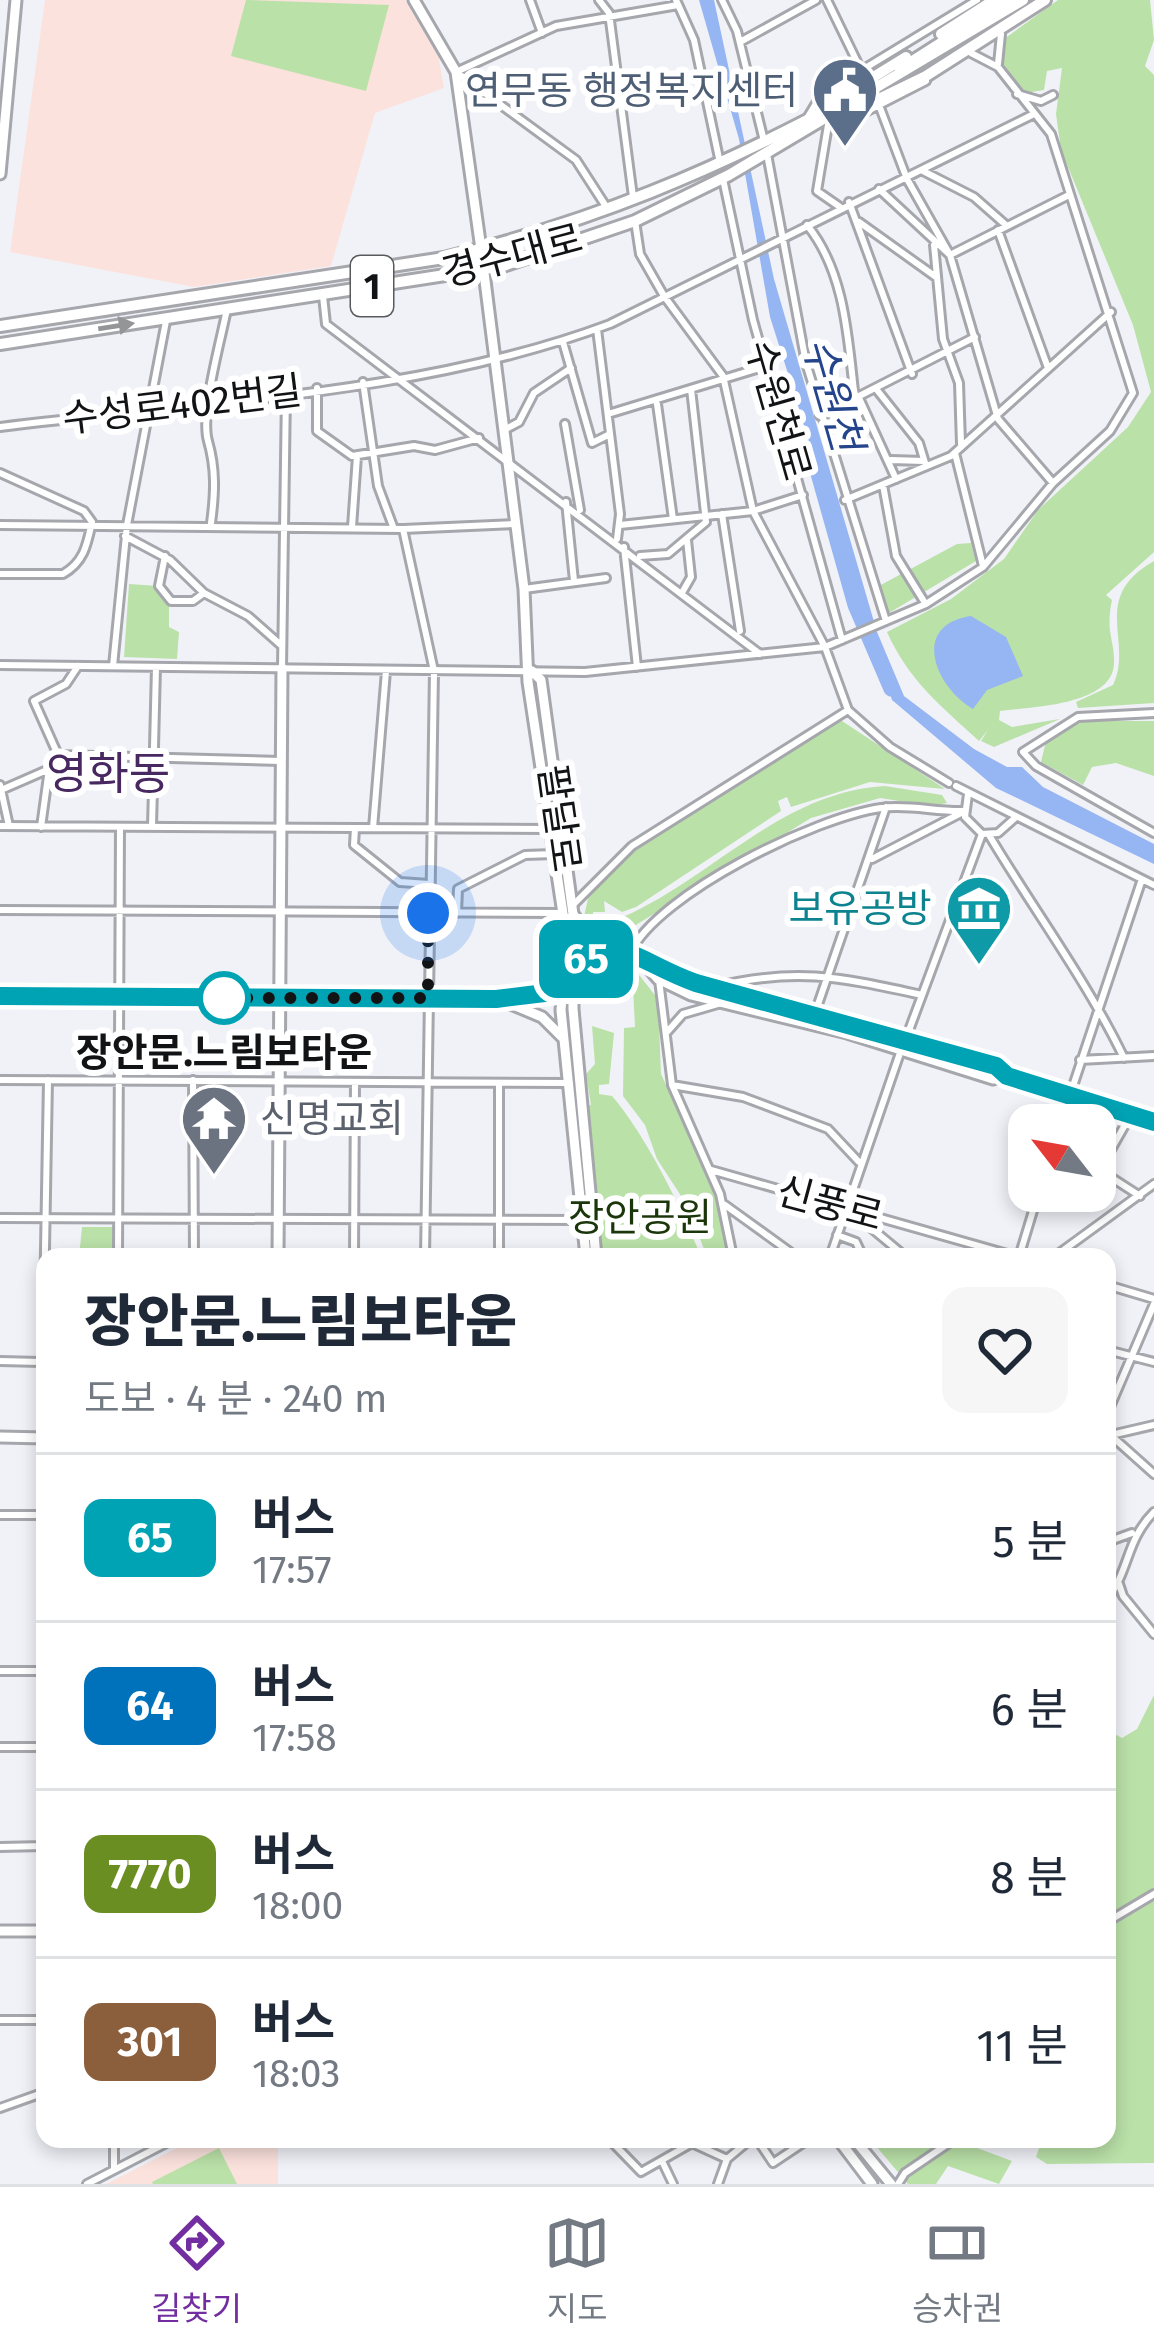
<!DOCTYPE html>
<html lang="ko">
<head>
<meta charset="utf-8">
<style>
  :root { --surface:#fff; --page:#f6f6f7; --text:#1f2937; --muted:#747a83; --line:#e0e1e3; --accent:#722da1 }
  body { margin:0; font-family:"Fira Sans","Noto Sans KR",sans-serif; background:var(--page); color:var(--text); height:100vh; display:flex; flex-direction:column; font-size:45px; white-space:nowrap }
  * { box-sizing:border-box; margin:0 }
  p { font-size:39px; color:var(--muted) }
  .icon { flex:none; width:66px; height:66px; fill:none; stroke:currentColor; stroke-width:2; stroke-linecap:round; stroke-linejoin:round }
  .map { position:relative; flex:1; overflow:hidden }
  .drawer { position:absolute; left:36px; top:1248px; width:1080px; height:900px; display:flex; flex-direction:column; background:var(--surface); border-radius:24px; box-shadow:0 6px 18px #0003 }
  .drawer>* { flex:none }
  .badge { padding:0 24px; border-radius:18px; font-size:42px; line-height:78px }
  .needle { width:78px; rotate:301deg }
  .controls { position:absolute; left:1008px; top:1104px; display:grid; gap:24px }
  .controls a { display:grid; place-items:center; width:108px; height:108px; border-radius:24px; background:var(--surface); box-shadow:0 6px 18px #0003; font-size:60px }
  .you { position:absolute; width:60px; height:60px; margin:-30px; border:9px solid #fff; border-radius:50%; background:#1a73e8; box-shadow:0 0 0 18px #1a73e833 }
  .map>.badge { position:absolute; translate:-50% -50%; box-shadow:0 0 0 6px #fff }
  .round { display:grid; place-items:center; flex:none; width:126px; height:126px; border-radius:24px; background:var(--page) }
  .overview { display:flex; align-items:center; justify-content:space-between; height:204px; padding:0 48px }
  h1 { font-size:57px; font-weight:800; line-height:90px }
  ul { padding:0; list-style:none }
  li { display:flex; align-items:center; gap:36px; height:168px; padding:0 48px; border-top:3px solid var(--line) }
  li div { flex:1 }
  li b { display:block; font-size:45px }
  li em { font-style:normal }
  li .badge { min-width:132px; font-weight:700; text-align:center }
  .dock { display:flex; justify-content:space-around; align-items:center; height:168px; border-top:3px solid var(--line); background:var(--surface); font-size:33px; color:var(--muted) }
  .dock a { display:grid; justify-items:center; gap:6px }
  .dock .selected { color:var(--accent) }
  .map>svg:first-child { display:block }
  .education { fill:#fce2dd }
  .green { fill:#bae1a8 }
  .water { fill:#96b5f3 }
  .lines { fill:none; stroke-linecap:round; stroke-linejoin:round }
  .river { stroke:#96b5f3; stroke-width:15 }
  .street-casing { stroke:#a6a7ac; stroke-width:12 }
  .secondary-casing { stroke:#a6a7ac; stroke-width:15 }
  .primary-casing { stroke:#a6a7ac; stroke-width:16 }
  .street { stroke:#fff; stroke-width:6 }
  .secondary { stroke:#fff; stroke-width:9 }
  .primary { stroke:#fff; stroke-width:10 }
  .oneway { fill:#949596 }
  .line-casing { stroke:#fff; stroke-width:27 }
  .line { stroke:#00a3b4; stroke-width:18 }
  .walk { stroke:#121315; stroke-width:12; stroke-dasharray:0 21.6 }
  .stop-dot { fill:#fff; stroke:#00a3b4; stroke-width:6 }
  .labels { text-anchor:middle; stroke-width:12; stroke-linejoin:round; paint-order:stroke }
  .shield { fill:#fff; stroke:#595a5b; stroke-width:3 }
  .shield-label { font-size:36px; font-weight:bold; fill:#121315 }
  .service-label { font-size:39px; fill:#4e5e75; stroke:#fff; text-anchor:end }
  .street-label { font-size:39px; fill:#121315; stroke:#fff }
  .culture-label { font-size:39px; fill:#0d838f; stroke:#fff; text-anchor:end }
  .stop-label { font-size:39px; font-weight:bold; fill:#121315; stroke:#fff }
  .worship-label { font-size:39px; fill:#5b616d; stroke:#fff; text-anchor:start }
  .park-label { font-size:39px; fill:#1b360b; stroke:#fff }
  .water-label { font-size:42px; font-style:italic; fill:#24448c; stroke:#fff }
  .quarter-label { font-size:45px; fill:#482861; stroke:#fff }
</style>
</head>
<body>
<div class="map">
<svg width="1154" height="2184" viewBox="0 0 1154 2184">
  <rect width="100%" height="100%" fill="#f1f2f8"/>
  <!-- education -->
  <path class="education" d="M 45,0 L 405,0 L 438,53 L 444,88 L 375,113 L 331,266 L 194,287 L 10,252 Z
    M 195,2139 L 278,2139 L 278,2184 L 106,2184 Z"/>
  <!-- green -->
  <path class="green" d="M 246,0 L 389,5 L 366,91 L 231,56 Z
    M 1058,0 L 1150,0 L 1154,40 L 1145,66 L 1154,75 L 1154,552 L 1106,595 L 1112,600 C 1105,634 1115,639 1114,664 C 1112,706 1028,707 1000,711 L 999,720 L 1012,727 L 1060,719 L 994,747 L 981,741 L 988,730 L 979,741 C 941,706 909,681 887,632 L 951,599 L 1004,559 L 1038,510 L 1128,427 L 1151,392 L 1133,325 L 1061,150 L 1056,114 L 1062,68 L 1047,71 L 1044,90 L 1025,93 L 998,57 L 1004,39 Z
    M 971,543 L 976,561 L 889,613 L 877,587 L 957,544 Z
    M 1154,561 L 1154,703 L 1078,708 L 1076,702 L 1113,685 C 1134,641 1089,598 1154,561 Z
    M 129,584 L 158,586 L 169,603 L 169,627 L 179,632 L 177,659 L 124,657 Z
    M 839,719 L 945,789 L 870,782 L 791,807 L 787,797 L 778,801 L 781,811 L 636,907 L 622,912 L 604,901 L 605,912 L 593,912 L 593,921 L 607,923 L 610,934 L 583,921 L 588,899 L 612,865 Z
    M 1083,721 L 1154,721 L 1154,776 L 1116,763 L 1092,767 L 1083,785 L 1041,762 L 1046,741 Z
    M 885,786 L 942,795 L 947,803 L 932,806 L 880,798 L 811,818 L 621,934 L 623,917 C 714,877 781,792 885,786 Z
    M 632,966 L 658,999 L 661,1074 L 719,1200 L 728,1257 L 707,1257 L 687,1205 L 657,1159 L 645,1125 L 623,1096 L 624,1028 L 635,1027 Z
    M 592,1026 L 614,1033 L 609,1084 L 599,1085 L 599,1094 L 612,1096 C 645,1134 683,1210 701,1257 L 600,1257 L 586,1106 L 591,1105 L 586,1074 L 595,1064 Z
    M 82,1227 L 113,1227 L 113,1257 L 79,1257 Z
    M 1154,1695 L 1154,2163 L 1047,2164 L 1036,2157 L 1042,2139 L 1107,2139 L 1107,1730 L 1122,1738 L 1137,1729 Z
    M 870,2139 L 953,2139 L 1012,2161 L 999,2184 L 948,2166 L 936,2184 L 908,2184 Z
    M 219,2148 L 237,2184 L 153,2184 L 152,2182 Z"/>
  <!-- water -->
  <path class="water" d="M 699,0 L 714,0 L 774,279 L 877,632 L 904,696 L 974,749 L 1007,767 L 1022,767 L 1043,787 L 1154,844 L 1154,864 L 996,788 L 892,700 L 770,317 L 739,139 Z
    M 971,616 L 1006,637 L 1023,676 L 987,690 L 973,709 C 935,687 910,625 971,616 Z"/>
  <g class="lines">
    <!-- river -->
    <path class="river" d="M 797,399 L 855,605 L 891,689"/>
    <defs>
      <path id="street" d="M 530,0 L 542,33
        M 599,0 L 609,13 L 633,197
        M 676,0 L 694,40 L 720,163
        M 722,0 L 737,31 L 764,141
        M 827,0 L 862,72
        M 740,42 L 816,0
        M 998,64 L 1001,34
        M 1017,94 L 1041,101 L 1053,95
        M 879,105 L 907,179 L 950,255 L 998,419 L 1053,483
        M 806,120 L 821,95 L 977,0
        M 832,124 L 840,125 L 926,81
        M 828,125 L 817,191 L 840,207
        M 767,154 L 806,363 L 886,621
        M 923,171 L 974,197 L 1007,226
        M 723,179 L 753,320 L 842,640
        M 879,189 L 950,255 L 1069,195
        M 849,202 L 912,374
        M 607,208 L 576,160 L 456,72 L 556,26 L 678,5
        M 635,221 L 640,254 L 664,296 L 723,376 L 753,511 L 825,647 L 848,710 L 890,747 L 949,783
        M 859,222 L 936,277
        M 807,225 C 846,273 848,341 855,400
        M 998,230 L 1048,368
        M 934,245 L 943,339 L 959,383 L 961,444
        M 323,296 L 326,324 L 760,654
        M 597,329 L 620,514 L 617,539
        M 563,342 L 592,443 L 610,434
        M 363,382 L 378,486 L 394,529
        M 317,388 L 317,431 L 352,456 L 414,446 L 435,450 L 479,438
        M 877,390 L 919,443 L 926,466
        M 859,398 L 896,479
        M 657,404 L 673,519
        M 608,414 L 766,366
        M 820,416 L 975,337
        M 565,424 L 580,510
        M 0,427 C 200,402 421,395 610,324 L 1032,115
        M 506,429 L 519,422 L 534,393 L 571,368
        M 955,453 L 983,566
        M 891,460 L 924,461
        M 0,473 L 84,511 L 92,522 C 87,545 84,562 63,574 L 0,574
        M 883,485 L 896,556 L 925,603
        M 845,500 L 951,456 L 1111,312
        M 566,502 L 574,581
        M 722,514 L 740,631
        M 211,523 C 215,493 216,469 208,441 C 200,413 221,340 227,309
        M 0,525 L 403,529 L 514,524
        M 620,525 L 753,511 L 803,495
        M 352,527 L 357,456
        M 403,529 L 434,671 L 425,1257
        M 125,536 L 170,560 L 204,593 L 248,616 L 282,646
        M 624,547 L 637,667
        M 165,556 L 159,586 L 171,601 L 193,601 L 204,593
        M 640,556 L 668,554 L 706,522 L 691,389
        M 524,589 L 606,578
        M 683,591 L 691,577 L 687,540
        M 0,665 L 585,672 L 825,647 L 926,604 L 983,567 L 1053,483 L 1110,431 L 1133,393 L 1051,134 L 998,67 L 971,53
        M 113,666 L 127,525 L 166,321
        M 282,668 L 286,392
        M 1154,713 L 1078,717 L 1023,752 L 1036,766 L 1154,833
        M 58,755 L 280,761
        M 0,785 L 9,826
        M 956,786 L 1154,885
        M 1,790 L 47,770
        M 968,794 L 965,817 L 982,834 L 998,833 L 1016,817
        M 0,826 L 548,829
        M 41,827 L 49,769 L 58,755 L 34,701 L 66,684 L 78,666
        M 152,827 L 156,667
        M 355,828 L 354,845 L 400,882 L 429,884
        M 373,828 L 386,671
        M 989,835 C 1033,909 1087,981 1124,1058
        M 872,859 L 961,813
        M 572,906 L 632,846 L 848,710
        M 0,910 L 563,913
        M 457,913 L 458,889 L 525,855 L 554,854
        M 630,953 C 659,893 816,817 881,808 C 908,804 936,812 964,811
        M 659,980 L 672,1085 L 720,1194 L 733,1257
        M 714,987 C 797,967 839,977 922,995
        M 815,1013 L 886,807
        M 667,1032 L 683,1014 L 721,1003
        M 905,1041 L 982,834
        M 1080,1060 L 1154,1056
        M 0,1080 L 569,1083
        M 193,1080 L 194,1257
        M 499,1084 L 499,1257
        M 672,1085 L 743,1097 L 828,1129 L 859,1162
        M 1060,1125 L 1142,879
        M 1095,1167 L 1140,1196
        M 1100,1169 L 1130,1116
        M 711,1170 L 1018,1257
        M 725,1205 L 797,1257
        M 872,1214 L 870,1227 L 906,1257
        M 0,1218 L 583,1220
        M 837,1235 L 856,1242 L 863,1257
        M 118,1257 L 120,827
        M 354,1257 L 355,1082
        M 830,1257 L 901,1050
        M 1019,1257 L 1039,1191
        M 1054,1257 L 1154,1184
        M 1107,1285 L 1154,1299
        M 1107,1350 L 1154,1362
        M 0,1361 L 41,1362
        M 43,1362 L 48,1080
        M 1107,1414 L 1154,1304
        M 1107,1432 L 1154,1474
        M 1111,1435 L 1154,1425
        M 0,1515 L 44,1515
        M 1107,1542 L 1132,1533
        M 1119,1584 L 1123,1596 L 1154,1634
        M 1107,1600 C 1130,1569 1126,1540 1154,1512
        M 0,1671 L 41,1671
        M 0,1747 L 42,1747
        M 42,1846 L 43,1515
        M 0,1847 L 44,1846
        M 1107,1922 L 1154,1894
        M 0,2020 L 45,2020
        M 0,2108 L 45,2092
        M 114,2139 L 114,2168
        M 609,2139 L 641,2172 L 692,2143 L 727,2159
        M 757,2139 L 773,2163 L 809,2139
        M 662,2161 L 673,2184
        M 87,2184 L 174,2139
        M 718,2184 L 727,2159 L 751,2139
        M 898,2184 L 905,2173 L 955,2139"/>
      <path id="secondary" d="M 414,0 L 456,72 L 481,249 L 524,589 L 528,682 L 567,940 L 561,1010 L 586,1257
        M 0,174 L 16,0
        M 532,671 L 541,680 L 573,914 L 573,1009 L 596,1257
        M 573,914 L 584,929 L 611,939
        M 620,951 L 653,960 L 696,983 L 996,1066 L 1007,1076 L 1154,1122
        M 640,958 L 658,979 L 691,995 L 847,1033 L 993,1079 L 1007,1076
        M 0,996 L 540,996 C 570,988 578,955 612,951
        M 501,1000 L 542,1017 L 562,1037
        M 278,1257 L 282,668
        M 0,1437 L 45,1438
        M 0,1931 L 45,1931
        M 838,2139 L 872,2184
        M 854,2139 L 891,2184"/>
      <path id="primary" d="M 941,34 L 994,0
        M 900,69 L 1008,0
        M 860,93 L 867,81 L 906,57
        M 856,110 L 926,76 L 1045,0
        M 0,326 L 444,258 C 591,222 714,171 847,99
        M 0,344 L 503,266 L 635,221 L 729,175 L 1023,0"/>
    </defs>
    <!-- street casing -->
    <use href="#street" class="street-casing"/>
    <!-- secondary casing -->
    <use href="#secondary" class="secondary-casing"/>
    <!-- primary casing -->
    <use href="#primary" class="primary-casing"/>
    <!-- street -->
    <use href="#street" class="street"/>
    <!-- secondary -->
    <use href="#secondary" class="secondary"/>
    <!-- primary -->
    <use href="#primary" class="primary"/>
  </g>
  <!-- one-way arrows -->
  <defs><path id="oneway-solid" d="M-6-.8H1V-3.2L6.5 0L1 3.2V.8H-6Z" transform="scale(3)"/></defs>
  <use class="oneway" href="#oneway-solid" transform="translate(116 326) rotate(-9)"/>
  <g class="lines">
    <defs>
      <path id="line" d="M 0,996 L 496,999 L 553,992 C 618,922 624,957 696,983 L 996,1066 L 1007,1076 L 1154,1122"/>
    </defs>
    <!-- line casing -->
    <use href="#line" class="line-casing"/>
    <!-- line -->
    <use href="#line" class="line"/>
    <!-- walk -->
    <path class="walk" d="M 224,998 L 214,998 L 428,998 L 428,913"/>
  </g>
  <!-- icons -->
  <defs>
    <symbol id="civic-pin" viewBox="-11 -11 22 30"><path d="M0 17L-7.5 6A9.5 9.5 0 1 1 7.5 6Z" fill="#5c6f8a" stroke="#fff"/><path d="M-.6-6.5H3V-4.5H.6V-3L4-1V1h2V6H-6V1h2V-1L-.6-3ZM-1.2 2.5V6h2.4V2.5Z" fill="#fff"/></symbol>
    <symbol id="museum-pin" viewBox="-11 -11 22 30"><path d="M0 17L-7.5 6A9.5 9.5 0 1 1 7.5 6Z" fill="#0f9aa8" stroke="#fff"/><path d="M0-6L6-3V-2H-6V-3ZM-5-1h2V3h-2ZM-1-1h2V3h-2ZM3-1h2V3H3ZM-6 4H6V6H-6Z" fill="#fff"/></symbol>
    <symbol id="temple-pin" viewBox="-11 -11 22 30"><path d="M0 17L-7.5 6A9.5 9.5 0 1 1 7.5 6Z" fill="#6b7280" stroke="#fff"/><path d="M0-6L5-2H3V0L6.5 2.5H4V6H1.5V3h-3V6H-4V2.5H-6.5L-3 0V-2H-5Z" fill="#fff"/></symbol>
  </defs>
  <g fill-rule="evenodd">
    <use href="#civic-pin" x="807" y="52" width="76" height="104"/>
    <use href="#museum-pin" x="941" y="870" width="76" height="104"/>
    <use href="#temple-pin" x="176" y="1080" width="76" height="104"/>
  </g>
  <!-- markers -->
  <circle class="stop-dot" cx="224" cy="998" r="24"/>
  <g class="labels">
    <!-- shield labels -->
    <rect class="shield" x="351" y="256" width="42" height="60" rx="9"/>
    <g class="shield-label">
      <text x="372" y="299">1</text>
    </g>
    <!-- service labels -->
    <g class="service-label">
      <text x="798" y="104">연무동 행정복지센터</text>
    </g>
    <!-- street labels -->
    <g class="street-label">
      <text transform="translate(512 255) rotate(-15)" y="14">경수대로</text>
      <text transform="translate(182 404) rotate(-7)" y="14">수성로402번길</text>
      <text transform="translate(779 410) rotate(74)" y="14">수원천로</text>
      <text transform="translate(560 818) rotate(82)" y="14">팔달로</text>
      <text transform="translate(830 1203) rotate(15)" y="14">신풍로</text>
    </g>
    <!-- culture labels -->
    <g class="culture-label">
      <text x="932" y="922">보유공방</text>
    </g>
    <!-- stop labels -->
    <g class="stop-label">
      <text x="224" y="1066">장안문.느림보타운</text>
    </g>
    <!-- worship labels -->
    <g class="worship-label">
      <text x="260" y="1132">신명교회</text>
    </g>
    <!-- park labels -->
    <g class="park-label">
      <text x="640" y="1231">장안공원</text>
    </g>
    <!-- water labels -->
    <g class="water-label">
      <text transform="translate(833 394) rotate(74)" y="15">수원천</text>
    </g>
    <!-- quarter labels -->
    <g class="quarter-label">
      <text x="108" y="789">영화동</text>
    </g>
  </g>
</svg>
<div class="controls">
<a><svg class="needle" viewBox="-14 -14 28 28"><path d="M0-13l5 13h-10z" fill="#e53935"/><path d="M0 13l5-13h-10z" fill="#747a83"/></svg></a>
</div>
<div class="you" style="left:428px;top:913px"></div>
<b class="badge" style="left:586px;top:959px;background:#00a3b4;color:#fff">65</b>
<section class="drawer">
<div class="overview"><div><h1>장안문.느림보타운</h1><p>도보 · 4 분 · 240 m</p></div><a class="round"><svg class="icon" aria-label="heart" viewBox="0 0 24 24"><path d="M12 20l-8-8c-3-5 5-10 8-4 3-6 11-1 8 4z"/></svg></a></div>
<ul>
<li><span class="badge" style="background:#00a3b4;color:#fff">65</span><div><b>버스</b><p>17:57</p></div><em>5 분</em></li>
<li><span class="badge" style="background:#0072bc;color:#fff">64</span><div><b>버스</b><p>17:58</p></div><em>6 분</em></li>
<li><span class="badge" style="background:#6b8e23;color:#fff">7770</span><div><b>버스</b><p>18:00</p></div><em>8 분</em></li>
<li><span class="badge" style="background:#8b5e3c;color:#fff">301</span><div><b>버스</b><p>18:03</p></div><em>11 분</em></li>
</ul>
</section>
</div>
<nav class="dock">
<a class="selected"><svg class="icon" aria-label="directions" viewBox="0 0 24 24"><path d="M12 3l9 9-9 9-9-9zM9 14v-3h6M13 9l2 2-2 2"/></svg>길찾기</a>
<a><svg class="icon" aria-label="map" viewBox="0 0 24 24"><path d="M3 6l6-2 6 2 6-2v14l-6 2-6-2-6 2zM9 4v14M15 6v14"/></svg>지도</a>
<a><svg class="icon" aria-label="tickets" viewBox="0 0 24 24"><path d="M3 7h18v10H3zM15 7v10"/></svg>승차권</a>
</nav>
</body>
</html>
